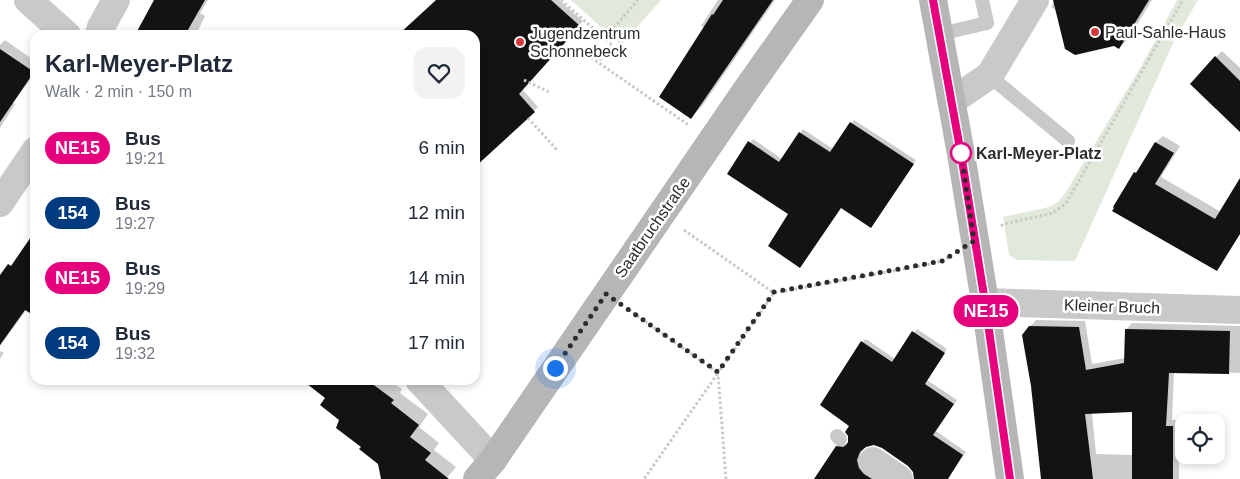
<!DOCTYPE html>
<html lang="en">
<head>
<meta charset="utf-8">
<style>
  :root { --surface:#fff; --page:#f2f2f3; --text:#1f2937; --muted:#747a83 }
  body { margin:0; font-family:Helvetica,sans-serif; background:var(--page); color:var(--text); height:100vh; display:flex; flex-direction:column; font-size:19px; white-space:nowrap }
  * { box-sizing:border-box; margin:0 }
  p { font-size:16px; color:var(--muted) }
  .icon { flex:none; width:28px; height:28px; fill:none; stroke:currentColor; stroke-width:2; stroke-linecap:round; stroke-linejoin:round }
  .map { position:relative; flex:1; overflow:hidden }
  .sheet { position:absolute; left:30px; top:30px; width:450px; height:355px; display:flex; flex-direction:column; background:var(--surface); border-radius:15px; box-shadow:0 2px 8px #0003 }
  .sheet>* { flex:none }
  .badge { padding:0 10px; border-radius:16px; font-size:18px; line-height:32px }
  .tools { position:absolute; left:1175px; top:414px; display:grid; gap:10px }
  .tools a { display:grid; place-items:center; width:50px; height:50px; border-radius:10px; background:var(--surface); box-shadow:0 2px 8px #0003; font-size:25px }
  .you { position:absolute; width:25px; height:25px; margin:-12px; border:4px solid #fff; border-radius:50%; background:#1a73e8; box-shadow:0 0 0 8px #1a73e833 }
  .map>.badge { position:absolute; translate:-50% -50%; box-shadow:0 0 0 2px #fff }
  .round { display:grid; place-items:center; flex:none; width:52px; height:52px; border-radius:15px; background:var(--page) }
  .head { display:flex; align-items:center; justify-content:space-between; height:85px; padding:0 15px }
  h1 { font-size:24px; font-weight:700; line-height:38px }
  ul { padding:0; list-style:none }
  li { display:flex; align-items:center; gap:15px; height:65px; padding:0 15px }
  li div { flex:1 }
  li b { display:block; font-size:19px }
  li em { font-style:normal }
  li .badge { min-width:55px; font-weight:700; text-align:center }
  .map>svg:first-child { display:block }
  .green { fill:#e1e9da }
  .shadow { fill:#0003; fill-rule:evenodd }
  .building { fill:#131313 }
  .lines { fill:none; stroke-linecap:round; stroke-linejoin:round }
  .path { stroke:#c9c9c9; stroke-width:3; stroke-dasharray:2.5 2.5; stroke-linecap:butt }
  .lane { stroke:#c9c9c9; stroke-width:14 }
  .street { stroke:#c9c9c9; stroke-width:28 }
  .secondary { stroke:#b6b6b6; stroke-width:28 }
  .line-casing { stroke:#fff; stroke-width:11 }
  .line { stroke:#e6007e; stroke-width:8 }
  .walk { stroke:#2c2c2c; stroke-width:5; stroke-dasharray:0 9 }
  .poi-dot { fill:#d8383b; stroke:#fff; stroke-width:2 }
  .stop-dot { fill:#fff; stroke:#e6007e; stroke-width:2.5 }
  .labels { text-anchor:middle; stroke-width:5; stroke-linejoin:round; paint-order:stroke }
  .poi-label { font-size:16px; fill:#2c2c2c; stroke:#fff; text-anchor:start }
  .stop-label { font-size:16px; font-weight:bold; fill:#2c2c2c; stroke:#fff; text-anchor:start }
  .street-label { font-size:16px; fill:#2c2c2c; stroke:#fff }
</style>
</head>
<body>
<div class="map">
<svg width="1240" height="479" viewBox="0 0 1240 479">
  <rect width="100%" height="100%" fill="#fff"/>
  <!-- green -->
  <path class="green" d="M 571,0 L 661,0 L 621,45 Z
    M 1177,0 L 1198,0 L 1174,41 L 1075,261 L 1017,260 L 1009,255 L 1003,217 L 1049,207 L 1058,202 L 1066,192 L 1142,65 Z"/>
  <!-- shadow -->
  <path class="shadow" d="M 156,0 L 208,0 L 200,13 L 205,16 L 196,35 L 136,35 Z
    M 438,0 L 559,0 L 583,21 L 522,89 L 538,107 L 475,165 L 475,35 L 399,35 Z
    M 718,0 L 775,0 L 703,105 L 691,118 L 705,28 L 701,26 Z
    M 1055,0 L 1152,0 L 1129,38 L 1119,48 L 1051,7 Z
    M 5,40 L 35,61 L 35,73 L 13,103 L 15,104 L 0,128 L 0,45 Z
    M 1222,51 L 1240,68 L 1240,130 L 1216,57 Z
    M 854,120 L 916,160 L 874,223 L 841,207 L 790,214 L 729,173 L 753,139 L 782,159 L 803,129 L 833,149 Z
    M 1163,136 L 1180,146 L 1161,177 L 1221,212 L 1240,198 L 1240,231 L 1220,263 L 1223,263 L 1217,269 L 1135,173 L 1142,165 L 1156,142 Z
    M 35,233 L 35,308 L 27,309 L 0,346 L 0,283 Z
    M 1036,320 L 1085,321 L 1092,364 L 1125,358 L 1126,330 L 1132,323 L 1240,326 L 1240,373 L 1174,371 L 1172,420 L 1179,420 L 1179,479 L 1042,479 L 1030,327 ZM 1134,411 L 1133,455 L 1096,454 L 1092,413 Z
    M 917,329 L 947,349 L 927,380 L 957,400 L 936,431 L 966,452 L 947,479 L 916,479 L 914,471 L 909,465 L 882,447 L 875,444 L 866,446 L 863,448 L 860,456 L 862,465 L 879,479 L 815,479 L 837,447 L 840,444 L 849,444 L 862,342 L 866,339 L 895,359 Z
    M 0,351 L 4,353 L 0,359 Z
    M 304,380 L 389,380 L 402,389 L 400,393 L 428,414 L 419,427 L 439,443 L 434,450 L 456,467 L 446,479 L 383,479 L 379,463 L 362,446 L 341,419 L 327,398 Z"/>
  <!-- building -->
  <path class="building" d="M 154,0 L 205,0 L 185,35 L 135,35 Z
    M 436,0 L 551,0 L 580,26 L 519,94 L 535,112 L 475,167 L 475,35 L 398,35 Z
    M 723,0 L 773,0 L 691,119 L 659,97 L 712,14 L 713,15 Z
    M 1053,0 L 1149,0 L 1119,49 L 1114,46 L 1075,55 L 1065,49 Z
    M 0,49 L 34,72 L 0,122 Z
    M 1215,56 L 1240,81 L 1240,132 L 1190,84 Z
    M 850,122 L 914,164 L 871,228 L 841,208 L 800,268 L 768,246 L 788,214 L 727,174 L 748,141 L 779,162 L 799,132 L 830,152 Z
    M 1155,142 L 1174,153 L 1155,184 L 1215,219 L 1240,178 L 1240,234 L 1217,271 L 1112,211 L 1114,208 L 1113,207 L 1134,172 L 1136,173 Z
    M 35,231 L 35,316 L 25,310 L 0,345 L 0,275 L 8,264 L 11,266 Z
    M 1029,326 L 1079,327 L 1086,370 L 1124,363 L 1125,329 L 1230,331 L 1229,374 L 1169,373 L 1166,426 L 1173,426 L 1173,479 L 1132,479 L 1132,412 L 1085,414 L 1093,479 L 1041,479 L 1031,386 L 1022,335 Z
    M 912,331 L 945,353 L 925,384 L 954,404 L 933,435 L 963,455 L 948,479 L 914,479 L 913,472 L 908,466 L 882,448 L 874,445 L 866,447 L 860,452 L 857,460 L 859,468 L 864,474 L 872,479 L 814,479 L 836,446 L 843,447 L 846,445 L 848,442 L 848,436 L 845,432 L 849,426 L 820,405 L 861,341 L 892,362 Z
    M 302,380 L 367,380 L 394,400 L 391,403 L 419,425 L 410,437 L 431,453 L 425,460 L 449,479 L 381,479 L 378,464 L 359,449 L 361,447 L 336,428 L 339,420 L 320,405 L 325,398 Z"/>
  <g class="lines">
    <!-- path -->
    <path class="path" d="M 561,0 L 612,45 L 598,62
      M 604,39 L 638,0
      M 583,52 L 690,126
      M 1223,54 L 1240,70
      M 524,80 L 549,92
      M 528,118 L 558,151
      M 1001,226 L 1004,224 L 1053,213 L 1066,203 L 1183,0
      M 684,230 L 774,293
      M 629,310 L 718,373 L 644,479
      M 726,479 L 718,373 L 774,293 L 931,264 L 942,261 L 951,256"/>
    <!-- lane -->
    <path class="lane" d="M 940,34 L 987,23 L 982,0
      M 990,75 L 999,84 L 1068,141
      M 837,436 L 840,439"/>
    <!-- street -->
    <path class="street" d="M 28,0 L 67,35
      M 99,35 L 101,27 L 116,0
      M 952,101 L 990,75 L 1035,0
      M 0,203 L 35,151
      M 985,302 L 1240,310
      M 419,380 L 493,460
      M 873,461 L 899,479"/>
    <!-- secondary -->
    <path class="secondary" d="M 933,0 L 961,154 L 985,302 L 1010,479
      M 477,479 L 493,460 L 745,92 L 810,0"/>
  </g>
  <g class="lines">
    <defs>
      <path id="line" d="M 933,0 L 961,154 L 985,302 L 1010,479"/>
    </defs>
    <!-- line casing -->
    <use href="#line" class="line-casing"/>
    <!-- line -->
    <use href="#line" class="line"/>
    <!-- walk -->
    <path class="walk" d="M 555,368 L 606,294 L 718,372 L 774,292 L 942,261 L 974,241 L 961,153"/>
  </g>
  <!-- markers -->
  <g class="poi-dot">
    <circle cx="1095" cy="32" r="5"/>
    <circle cx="520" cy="42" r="5"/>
  </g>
  <circle class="stop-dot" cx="961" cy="153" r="10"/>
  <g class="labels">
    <!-- poi labels -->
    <g class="poi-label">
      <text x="1105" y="38">Paul-Sahle-Haus</text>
      <text x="530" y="39">Jugendzentrum<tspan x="530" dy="18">Schonnebeck</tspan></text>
    </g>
    <!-- stop labels -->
    <g class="stop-label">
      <text x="976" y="159">Karl-Meyer-Platz</text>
    </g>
    <!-- street labels -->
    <g class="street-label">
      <text transform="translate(652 227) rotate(-55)" y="6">Saatbruchstraße</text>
      <text transform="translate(1112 306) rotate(2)" y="6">Kleiner Bruch</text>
    </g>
  </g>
</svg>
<div class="tools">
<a><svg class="icon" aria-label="locate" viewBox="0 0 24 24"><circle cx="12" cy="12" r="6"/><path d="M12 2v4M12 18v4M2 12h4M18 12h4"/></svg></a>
</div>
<div class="you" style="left:555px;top:368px"></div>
<b class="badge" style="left:986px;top:311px;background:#e6007e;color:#fff">NE15</b>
<section class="sheet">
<div class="head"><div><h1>Karl-Meyer-Platz</h1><p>Walk · 2 min · 150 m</p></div><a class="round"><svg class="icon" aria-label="heart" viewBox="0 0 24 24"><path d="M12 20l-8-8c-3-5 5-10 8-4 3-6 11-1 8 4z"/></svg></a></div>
<ul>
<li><span class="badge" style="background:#e6007e;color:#fff">NE15</span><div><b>Bus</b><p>19:21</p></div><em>6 min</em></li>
<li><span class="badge" style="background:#003b80;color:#fff">154</span><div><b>Bus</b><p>19:27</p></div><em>12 min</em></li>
<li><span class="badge" style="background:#e6007e;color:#fff">NE15</span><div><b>Bus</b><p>19:29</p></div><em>14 min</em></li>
<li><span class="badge" style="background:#003b80;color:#fff">154</span><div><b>Bus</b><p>19:32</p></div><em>17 min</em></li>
</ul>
</section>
</div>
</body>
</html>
